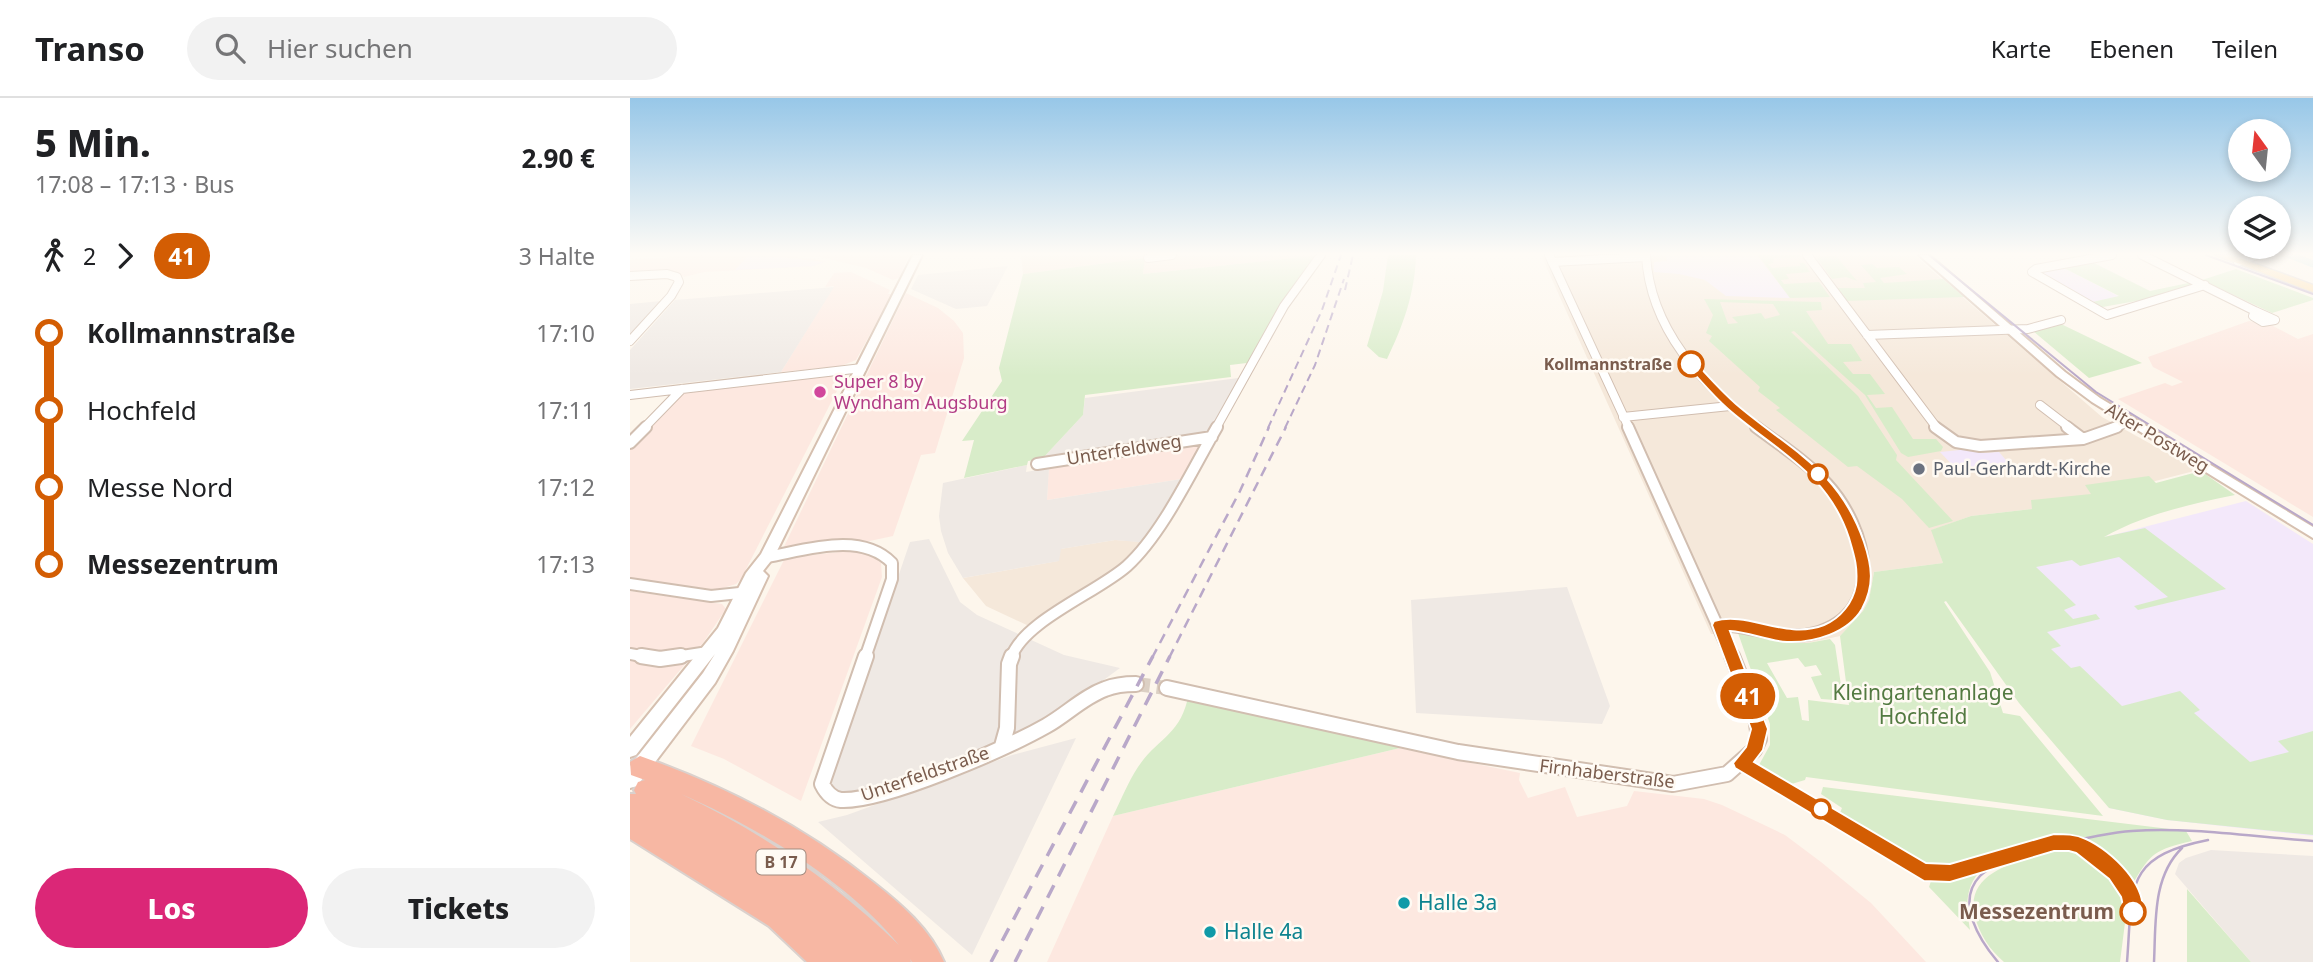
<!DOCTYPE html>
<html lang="de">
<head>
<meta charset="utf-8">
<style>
  :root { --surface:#fff; --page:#f2f2f2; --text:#202124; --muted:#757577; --line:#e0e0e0; --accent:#db2777 }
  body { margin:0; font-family:"Noto Sans",sans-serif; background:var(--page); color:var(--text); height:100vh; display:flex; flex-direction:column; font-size:26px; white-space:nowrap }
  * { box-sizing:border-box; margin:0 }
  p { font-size:23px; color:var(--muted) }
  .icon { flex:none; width:38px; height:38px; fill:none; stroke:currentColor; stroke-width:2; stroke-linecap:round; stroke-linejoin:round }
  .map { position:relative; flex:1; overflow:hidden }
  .sheet { display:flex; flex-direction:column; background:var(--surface); width:630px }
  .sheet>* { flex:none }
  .badge { padding:0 14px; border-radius:23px; font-size:24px; line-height:46px }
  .needle { width:46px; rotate:345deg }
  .fabs { position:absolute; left:1598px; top:21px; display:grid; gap:14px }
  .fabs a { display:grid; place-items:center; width:63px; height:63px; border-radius:50%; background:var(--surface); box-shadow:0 4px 10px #0003; font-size:35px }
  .map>.badge { position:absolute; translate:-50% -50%; box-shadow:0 0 0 4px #fff }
  .legs { display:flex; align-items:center; gap:10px; height:77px; padding:0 35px; font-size:23px }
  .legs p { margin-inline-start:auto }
  .overview { display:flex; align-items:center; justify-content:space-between; height:119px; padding:0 35px }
  h1 { font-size:38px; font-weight:800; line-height:52px }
  .cta { display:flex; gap:14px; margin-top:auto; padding:14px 35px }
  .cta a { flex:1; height:80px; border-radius:42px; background:var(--accent); color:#fff; font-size:28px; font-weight:800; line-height:80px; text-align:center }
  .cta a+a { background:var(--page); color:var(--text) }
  ul { padding:0 35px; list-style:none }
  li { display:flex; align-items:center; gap:24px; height:77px; font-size:26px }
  li i { display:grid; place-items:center; width:10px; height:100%; margin:0 9px; background:currentColor }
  li i::after { content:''; width:18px; height:18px; margin:-9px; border:5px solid; border-radius:50%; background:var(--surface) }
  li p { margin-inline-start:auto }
  li:first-child i { background:linear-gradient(#0000 50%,currentColor 0) }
  li:last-child i { background:linear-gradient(currentColor 50%,#0000 0) }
  header { display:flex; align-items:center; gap:42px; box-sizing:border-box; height:98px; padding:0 35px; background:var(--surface); border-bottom:2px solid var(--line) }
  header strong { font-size:33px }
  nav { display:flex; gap:38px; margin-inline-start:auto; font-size:24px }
  .search { width:490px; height:63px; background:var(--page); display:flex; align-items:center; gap:18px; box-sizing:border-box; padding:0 24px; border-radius:38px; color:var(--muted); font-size:26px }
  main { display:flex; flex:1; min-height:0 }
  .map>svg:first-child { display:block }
  .residential { fill:#f5e8da }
  .commercial { fill:#fde8e0 }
  .industrial { fill:#efe9e4 }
  .education { fill:#f3e8fa }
  .green { fill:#d8ecc9; fill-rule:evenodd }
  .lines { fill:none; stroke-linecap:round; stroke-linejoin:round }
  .canal { stroke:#bfe3e8; stroke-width:7 }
  .street-tunnel { stroke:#dcd0c4; stroke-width:14; stroke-dasharray:14 7; stroke-linecap:butt }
  .street-far2-casing { stroke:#d1beb0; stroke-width:10 }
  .street-far1-casing { stroke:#d1beb0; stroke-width:14 }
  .street-casing { stroke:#d1beb0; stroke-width:18 }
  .secondary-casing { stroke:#d6c0b0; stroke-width:4 }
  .primary-casing { stroke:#dad1cd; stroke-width:3 }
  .highway-casing { stroke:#dad1cd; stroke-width:4 }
  .street-far2 { stroke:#fff; stroke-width:8 }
  .street-far1 { stroke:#fff; stroke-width:10 }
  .street { stroke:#fff; stroke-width:14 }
  .secondary { fill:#fff; fill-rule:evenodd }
  .primary { fill:#fbd9a5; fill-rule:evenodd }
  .highway { fill:#f7b7a3; fill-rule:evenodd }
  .tram-far1 { stroke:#b9a8c9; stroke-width:2 }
  .tram { stroke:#b9a8c9; stroke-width:2.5 }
  .rail-far2 { stroke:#b9a8c9; stroke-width:2; stroke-dasharray:8 5; stroke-linecap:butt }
  .rail-far1 { stroke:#b9a8c9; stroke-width:2.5; stroke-dasharray:10 7; stroke-linecap:butt }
  .rail { stroke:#b9a8c9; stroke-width:3.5; stroke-dasharray:14 10; stroke-linecap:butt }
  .line-1 { fill:#d35d03; stroke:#fff; stroke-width:2 }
  .stop-1-dot { fill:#fff; stroke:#d35d03; stroke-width:3.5 }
  .hotel-dot { fill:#d1479c; stroke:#fffaf3; stroke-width:2.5 }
  .worship-dot { fill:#6b7280; stroke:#fffaf3; stroke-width:2.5 }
  .culture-dot { fill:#0f9aa8; stroke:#fffaf3; stroke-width:2.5 }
  .labels { text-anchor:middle; stroke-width:5; stroke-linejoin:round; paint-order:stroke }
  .far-stop-label { font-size:16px; font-weight:bold; fill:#7a5c4d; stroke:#fffaf3; text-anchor:end }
  .shield { fill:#fffaf3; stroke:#a28b7f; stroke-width:2 }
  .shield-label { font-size:16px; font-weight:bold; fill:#7a5c4d }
  .hotel-label { font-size:18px; fill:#b23c85; stroke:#fffaf3; text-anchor:start }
  .street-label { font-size:18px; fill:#7a5c4d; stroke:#fffaf3 }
  .worship-label { font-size:18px; fill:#5b616d; stroke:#fffaf3; text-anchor:start }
  .near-park-label { font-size:21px; fill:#537a41; stroke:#fffaf3 }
  .near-culture-label { font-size:21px; fill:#0d838f; stroke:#fffaf3; text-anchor:start }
  .near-stop-label { font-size:21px; font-weight:bold; fill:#7a5c4d; stroke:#fffaf3; text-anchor:end }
</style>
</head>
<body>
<header>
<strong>Transo</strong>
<div class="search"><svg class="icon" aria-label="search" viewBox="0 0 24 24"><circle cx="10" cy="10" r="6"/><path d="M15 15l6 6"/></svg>Hier suchen</div>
<nav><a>Karte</a><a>Ebenen</a><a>Teilen</a></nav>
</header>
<main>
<section class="sheet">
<div class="overview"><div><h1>5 Min.</h1><p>17:08 – 17:13 · Bus</p></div><b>2.90 €</b></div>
<div class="legs"><svg class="icon" aria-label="walk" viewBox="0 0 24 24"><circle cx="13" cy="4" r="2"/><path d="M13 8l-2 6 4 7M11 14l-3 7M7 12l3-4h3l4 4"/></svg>2<svg class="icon" aria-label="forward" viewBox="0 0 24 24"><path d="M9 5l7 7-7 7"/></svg><b class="badge" style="background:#d35d03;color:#fff">41</b><p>3 Halte</p></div>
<ul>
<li><i style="color:#d35d03"></i><b>Kollmannstraße</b><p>17:10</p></li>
<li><i style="color:#d35d03"></i><span>Hochfeld</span><p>17:11</p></li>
<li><i style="color:#d35d03"></i><span>Messe Nord</span><p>17:12</p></li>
<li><i style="color:#d35d03"></i><b>Messezentrum</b><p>17:13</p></li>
</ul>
<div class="cta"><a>Los</a><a>Tickets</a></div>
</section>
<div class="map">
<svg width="1683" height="864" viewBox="0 0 1683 864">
  <rect width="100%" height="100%" fill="#fdf6ec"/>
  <!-- residential -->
  <path class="residential" d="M 391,157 L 691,157 L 513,176 L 514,160 L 393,176 Z
    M 911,157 L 1284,157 L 1472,319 L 1568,372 L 1467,398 L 1402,411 L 1341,418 L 1302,432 L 1313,465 L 1244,474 L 1239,502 L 1233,513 L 1210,538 L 1178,545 L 1138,542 L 1113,535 L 1081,536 Z
    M 485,442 L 514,444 L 493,467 L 428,506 L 399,528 L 356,508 L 333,480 L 428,463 L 430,451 Z"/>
  <!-- commercial -->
  <path class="commercial" d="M 71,157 L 159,158 L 196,163 L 184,168 L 74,174 L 54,179 L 49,176 L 0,177 L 0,162 Z
    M 182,157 L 279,157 L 269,180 L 263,182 L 236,170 Z
    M 221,174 L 260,192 L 258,196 L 262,196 L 226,262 L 211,268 L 151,274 L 204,188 L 195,189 L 204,175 Z
    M 276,195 L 308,210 L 324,223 L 333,235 L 334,260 L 305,355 L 291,357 L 263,438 L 221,447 L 150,457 Z
    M 1619,223 L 1641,227 L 1668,241 L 1683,236 L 1683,419 L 1488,301 L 1535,285 L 1542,288 L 1553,284 L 1523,269 L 1518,259 Z
    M 216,275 L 111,481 L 106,486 L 87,492 L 0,480 L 0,350 L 52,294 Z
    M 582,339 L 558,380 L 417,402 L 419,364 Z
    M 227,452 L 242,457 L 251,465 L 252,479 L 171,703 L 94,661 L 61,648 L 155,460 Z
    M 0,493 L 92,506 L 96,511 L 73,545 L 0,631 Z
    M 770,650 L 890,675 L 889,682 L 898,700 L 935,689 L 947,719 L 997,708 L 1004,693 L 1074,701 L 1092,707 L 1155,737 L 1191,764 L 1241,805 L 1296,864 L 417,864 L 483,718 Z"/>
  <!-- industrial -->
  <path class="industrial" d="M 378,168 L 357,208 L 326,211 L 281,191 L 288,177 Z
    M 204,189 L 151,274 L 0,291 L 0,252 L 45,202 Z
    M 31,203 L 0,238 L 0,206 Z
    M 616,279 L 582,339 L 412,361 L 453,317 L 455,300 Z
    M 397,367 L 396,374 L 419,370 L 417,402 L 558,380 L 519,445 L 485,442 L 431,451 L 429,463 L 333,480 L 318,455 L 311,433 L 309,418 L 313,385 Z
    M 299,441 L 330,504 L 347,517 L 434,557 L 490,570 L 415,625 L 349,653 L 238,694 L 210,695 L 198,684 L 280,444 Z
    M 937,489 L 980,608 L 972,626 L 786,615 L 781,502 Z
    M 446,640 L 342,857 L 188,724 L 217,717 L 382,657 Z
    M 1581,752 L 1683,758 L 1683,864 L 1621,864 L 1545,776 L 1549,765 L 1556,760 Z"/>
  <!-- education -->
  <path class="education" d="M 1036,157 L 1127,157 L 1160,200 L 1096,198 L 1075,182 L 1049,176 L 1024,174 L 1024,164 L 1037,163 Z
    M 118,158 L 149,159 L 194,164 L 184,168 L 105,172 Z
    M 1430,168 L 1490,199 L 1458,205 L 1411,179 L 1410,174 Z
    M 1340,351 L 1353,355 L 1369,354 L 1383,370 L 1330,375 L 1310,354 Z
    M 1616,403 L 1683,446 L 1683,738 L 1537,722 L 1479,710 L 1384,462 Z"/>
  <!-- green -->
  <path class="green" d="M 691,157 L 625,264 L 600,267 L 601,279 L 455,297 L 453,317 L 412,361 L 398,363 L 397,367 L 334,380 L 344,342 L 332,343 L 372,283 L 369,270 L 393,176 L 515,160 L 513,176 Z
    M 758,157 L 786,157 C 785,195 773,228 757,261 L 749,259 L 737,248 L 753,193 Z
    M 1128,157 L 1170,157 L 1172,159 L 1144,160 L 1143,165 L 1138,166 L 1142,170 L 1171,168 L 1169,165 L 1174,165 L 1180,174 L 1156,176 L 1159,181 L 1151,182 L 1154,186 L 1189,184 L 1200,199 L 1160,200 Z
    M 1197,158 L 1206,158 L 1227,183 L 1216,179 L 1202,181 L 1187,160 Z
    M 1462,164 L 1520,193 L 1563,184 L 1564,186 L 1523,200 L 1467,210 L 1458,205 L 1489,198 L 1430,168 Z
    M 1242,166 L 1247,170 L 1269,169 L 1277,176 L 1250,180 L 1254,185 L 1313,181 L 1334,199 L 1216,203 L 1206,190 L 1235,190 L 1233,185 L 1246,184 L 1231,167 Z
    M 1606,171 L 1683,200 L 1683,202 L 1642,215 L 1572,182 Z
    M 1074,201 L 1191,204 L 1192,212 L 1176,213 L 1198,246 L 1221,246 L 1232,263 L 1213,264 L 1223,276 L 1240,276 L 1255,296 L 1237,297 L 1246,310 L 1262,309 L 1283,341 L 1306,341 L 1313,349 L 1311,353 L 1278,359 L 1271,355 L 1235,297 L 1164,233 L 1161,234 L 1228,298 L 1267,357 L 1266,362 L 1323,423 L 1299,430 L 1272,401 L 1227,368 L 1218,369 L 1146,312 L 1150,310 L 1128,293 L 1130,289 L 1079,243 L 1082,238 L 1076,235 L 1083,217 ZM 1090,204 L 1143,206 L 1150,217 L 1135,221 L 1131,215 L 1102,219 L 1108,225 L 1098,226 Z
    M 1431,226 L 1512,265 L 1459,280 L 1403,233 Z
    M 1571,373 L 1605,397 C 1561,406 1515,416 1474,439 L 1515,430 L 1596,491 L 1508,512 L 1504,508 L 1538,499 L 1489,459 L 1450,468 L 1442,462 L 1406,469 L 1446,507 L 1434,512 L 1443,521 L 1466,516 L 1470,521 L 1417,534 L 1431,548 L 1421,551 L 1441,570 L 1450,568 L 1492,608 L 1550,593 L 1570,612 L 1564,615 L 1620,664 L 1659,654 L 1648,643 L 1683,633 L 1683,737 L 1537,722 L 1479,710 L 1389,605 L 1316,503 L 1314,504 L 1360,574 L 1373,615 L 1390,618 L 1473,718 L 1176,679 L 1175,682 L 1158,687 L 1131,673 L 1129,667 L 1140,647 L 1140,626 L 1108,535 L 1158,545 L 1178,545 L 1200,541 L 1205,547 L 1212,594 L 1205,602 L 1191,601 L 1181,579 L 1192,577 L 1186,567 L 1175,569 L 1168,560 L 1137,565 L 1157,600 L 1168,599 L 1172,622 L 1179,623 L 1178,602 L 1219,607 L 1210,538 L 1233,513 L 1239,502 L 1244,474 L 1313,465 L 1301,432 L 1341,418 L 1402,411 L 1401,402 L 1461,396 L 1455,387 L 1519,378 L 1526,385 Z
    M 559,595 L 769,646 L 770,650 L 483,718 C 491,702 498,684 508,669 C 529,638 551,638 559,595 Z
    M 1193,689 L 1556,733 L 1562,743 C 1525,752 1521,754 1502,787 C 1481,763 1461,741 1428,737 L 1310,772 C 1273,765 1242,735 1210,715 L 1212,710 L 1191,696 Z
    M 1430,751 C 1460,753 1493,778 1497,809 L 1490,864 L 1374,864 C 1360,852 1349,836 1345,818 C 1333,770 1397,762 1430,751 Z
    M 1354,769 C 1334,788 1336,807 1340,832 L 1299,789 L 1301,783 Z
    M 1557,791 L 1621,864 L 1557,864 Z"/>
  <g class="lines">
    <!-- canal -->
    <path class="canal" d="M 1660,157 L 1683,166"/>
    <!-- street-tunnel -->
    <path class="street-tunnel" d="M 506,586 L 537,590"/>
    <defs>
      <path id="street-far2" d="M 919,157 L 999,330
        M 1016,157 C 1020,231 1072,287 1129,330
        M 1177,157 L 1307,330
        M 1482,157 L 1406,171 L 1402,174 L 1477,217 L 1575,187
        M 1512,157 L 1625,213
        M 518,160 L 542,157
        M 922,164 L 1015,159
        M 1608,164 L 1627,157
        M 0,178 L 37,176 L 47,179 L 49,184 L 41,198 L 0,243
        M 1625,213 L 1645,222 L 1633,224 L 1623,218 Z
        M 1237,237 L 1398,231 L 1431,222
        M 0,297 L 232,270
        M 1410,307 L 1440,330
        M 993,319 L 1100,308
        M 14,330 L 52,291
        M 586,330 L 654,208 L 691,157
        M 1482,330 L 1500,324"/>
      <path id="street-far1" d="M 998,329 L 1102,560
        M 1305,329 L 1326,344 L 1350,348 L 1453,341 L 1487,329
        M 1437,329 L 1453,341
        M 0,345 L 16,329
        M 407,366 L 582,339
        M 137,459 C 176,452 231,433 262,465 L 262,481 L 235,560
        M 0,486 L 81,498 L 119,494
        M 1089,527 C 1120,527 1154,544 1185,535 C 1258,514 1237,430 1197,386 C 1177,364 1150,347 1126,329
        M 0,556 L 22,560
        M 39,560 L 78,554
        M 381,560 C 393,523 468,494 497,468 C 533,435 562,372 587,329"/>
      <path id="street" d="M 11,558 L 30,561 L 51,558
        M 236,558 L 192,686 C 196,694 201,701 211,702 C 254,704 377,650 416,628 C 436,617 453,599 475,591 C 485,587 495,586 506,586
        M 537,590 L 828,654 L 1043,686 L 1097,676 L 1124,652 L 1129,641 L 1126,618 L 1102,558
        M 372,648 L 377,630 L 379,566 L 382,558"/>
      <path id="secondary" d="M 283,157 L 292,157 L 144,459 L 133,473 L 138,478 L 103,553 L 85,585 L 7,688 L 0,690 L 0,668 L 73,575 L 85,556 L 6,657 L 0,659 L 0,639 L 88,530 L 116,475 L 131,456 Z
        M 1289,157 L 1299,157 L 1435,274 L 1470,300 L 1683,429 L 1683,440 L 1462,304 L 1427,278 Z"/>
      <path id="primary" d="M 1586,157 L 1601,157 L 1683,187 L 1683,194 Z"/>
      <path id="highway" d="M 10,658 C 95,688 173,728 244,785 C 271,806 300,831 314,864 L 282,864 L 280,861 L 281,864 L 177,864 L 139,828 L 0,741 L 0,696 L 6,696 L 4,692 L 8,684 L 15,682 L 1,677 L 0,664 ZM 51,696 C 127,729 216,782 269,847 C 205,785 132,734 51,696 Z"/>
    </defs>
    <!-- street-far2 casing -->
    <use href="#street-far2" class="street-far2-casing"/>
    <!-- street-far1 casing -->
    <use href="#street-far1" class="street-far1-casing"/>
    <!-- street casing -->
    <use href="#street" class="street-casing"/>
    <!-- secondary casing -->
    <use href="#secondary" class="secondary-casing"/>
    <!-- primary casing -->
    <use href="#primary" class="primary-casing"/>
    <!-- highway casing -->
    <use href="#highway" class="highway-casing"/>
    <!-- street-far2 -->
    <use href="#street-far2" class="street-far2"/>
    <!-- street-far1 -->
    <use href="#street-far1" class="street-far1"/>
    <!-- street -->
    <use href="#street" class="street"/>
    <!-- secondary -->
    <use href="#secondary" class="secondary"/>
    <!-- primary -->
    <use href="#primary" class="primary"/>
    <!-- highway -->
    <use href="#highway" class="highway"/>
    <!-- tram-far1 -->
    <path class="tram-far1" d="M 1299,157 L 1466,294 L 1683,427
      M 1576,157 L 1683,196"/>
    <!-- tram -->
    <path class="tram" d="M 1368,864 C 1350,843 1325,804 1350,778 C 1371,756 1471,735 1502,733 C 1562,729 1623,739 1683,743
      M 1497,864 C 1503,789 1493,759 1578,742
      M 1524,864 C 1526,825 1522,779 1552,750"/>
    <!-- rail-far2 -->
    <path class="rail-far2" d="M 715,192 L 723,157
      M 638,330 L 692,212 L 711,157
      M 655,330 L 685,267 L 714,181"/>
    <!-- rail-far1 -->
    <path class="rail-far1" d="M 522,560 L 610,393 L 639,329
      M 539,560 L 656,329"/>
    <!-- rail -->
    <path class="rail" d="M 361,864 L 523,558
      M 385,864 L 540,558"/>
  </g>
  <!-- sky -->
  <linearGradient id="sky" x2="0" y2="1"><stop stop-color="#97c7e8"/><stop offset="0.56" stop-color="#fefbf6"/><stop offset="1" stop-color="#fefbf6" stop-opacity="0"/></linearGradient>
  <rect width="1683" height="278" fill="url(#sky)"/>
  <!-- line-1 -->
  <path class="line-1" d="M 1057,264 L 1065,264 C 1078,278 1091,293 1106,306 C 1161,353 1209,371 1234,444 C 1242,468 1245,487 1232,511 C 1218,535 1184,545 1157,544 C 1138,543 1119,534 1100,533 L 1138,631 L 1133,652 L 1124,664 L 1296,765 L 1320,766 L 1424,736 C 1435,736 1445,736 1456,741 C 1481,752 1523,791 1510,821 L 1503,824 L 1496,821 L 1491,799 L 1479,781 L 1446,755 L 1439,753 L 1424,753 L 1320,784 L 1294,783 L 1105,670 L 1103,665 L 1116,649 L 1121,631 L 1082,527 L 1084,523 C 1119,513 1155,542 1194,527 C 1211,520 1223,504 1226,487 C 1228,469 1224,457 1219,440 C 1198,375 1146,353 1098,311 C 1083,298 1070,282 1057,268 Z"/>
  <!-- markers -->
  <g class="stop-1-dot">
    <circle cx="1061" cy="266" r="12"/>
    <circle cx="1188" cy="376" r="9"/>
    <circle cx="1191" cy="711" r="9"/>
    <circle cx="1503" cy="814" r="12"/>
  </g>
  <circle class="hotel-dot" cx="190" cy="294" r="7"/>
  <circle class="worship-dot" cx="1289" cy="371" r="7"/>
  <g class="culture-dot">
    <circle cx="774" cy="805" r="7"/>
    <circle cx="580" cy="834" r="7"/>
  </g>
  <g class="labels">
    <!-- far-stop labels -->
    <g class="far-stop-label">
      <text x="1042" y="272">Kollmannstraße</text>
    </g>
    <!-- shield labels -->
    <rect class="shield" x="126.5" y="751.5" width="49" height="25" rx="5"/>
    <g class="shield-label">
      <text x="151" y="770">B 17</text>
    </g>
    <!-- hotel labels -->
    <g class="hotel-label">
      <text x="204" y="290">Super 8 by<tspan x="204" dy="21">Wyndham Augsburg</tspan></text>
    </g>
    <!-- street labels -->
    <g class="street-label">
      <text transform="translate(1527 340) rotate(31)" y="6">Alter Postweg</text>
      <text transform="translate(494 352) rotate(-9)" y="6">Unterfeldweg</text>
      <text transform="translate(295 676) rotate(-19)" y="6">Unterfeldstraße</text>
      <text transform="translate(977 676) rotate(7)" y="6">Firnhaberstraße</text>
    </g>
    <!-- worship labels -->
    <g class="worship-label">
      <text x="1303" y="377">Paul-Gerhardt-Kirche</text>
    </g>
    <!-- near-park labels -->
    <g class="near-park-label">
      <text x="1293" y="602">Kleingartenanlage<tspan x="1293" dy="24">Hochfeld</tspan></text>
    </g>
    <!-- near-culture labels -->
    <g class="near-culture-label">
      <text x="788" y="812">Halle 3a</text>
      <text x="594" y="841">Halle 4a</text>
    </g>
    <!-- near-stop labels -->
    <g class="near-stop-label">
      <text x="1484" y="821">Messezentrum</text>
    </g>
  </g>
</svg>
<div class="fabs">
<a><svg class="needle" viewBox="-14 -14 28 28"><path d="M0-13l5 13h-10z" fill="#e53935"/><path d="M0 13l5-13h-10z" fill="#757577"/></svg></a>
<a><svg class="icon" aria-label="layers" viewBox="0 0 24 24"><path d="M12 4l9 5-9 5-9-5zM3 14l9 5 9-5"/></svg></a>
</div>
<b class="badge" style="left:1118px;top:598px;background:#d35d03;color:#fff">41</b>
</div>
</main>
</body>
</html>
